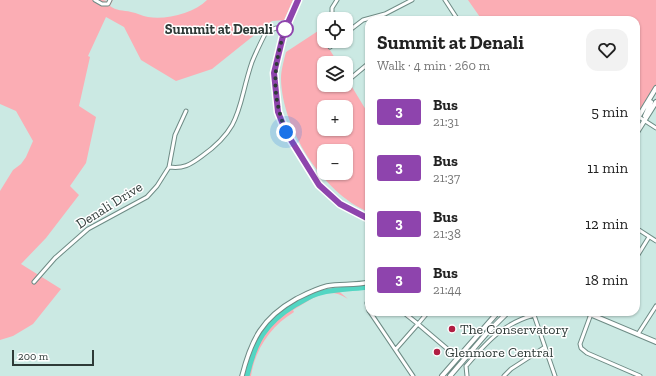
<!DOCTYPE html>
<html lang="en">
<head>
<meta charset="utf-8">
<style>
  :root { --surface:#fff; --page:#f2f2f2; --text:#222; --muted:#767676 }
  body { margin:0; font-family:"Zilla Slab",serif; background:var(--page); color:var(--text); height:100vh; display:flex; flex-direction:column; font-size:15px; white-space:nowrap }
  * { box-sizing:border-box; margin:0 }
  p { font-size:13px; color:var(--muted) }
  .icon { flex:none; width:22px; height:22px; fill:none; stroke:currentColor; stroke-width:2; stroke-linecap:round; stroke-linejoin:round }
  .map { position:relative; flex:1; overflow:hidden }
  .side { position:absolute; left:365px; top:16px; width:275px; height:300px; display:flex; flex-direction:column; background:var(--surface); border-radius:12px; box-shadow:0 1px 3px #0004 }
  .side>* { flex:none }
  .badge { padding:0 8px; border-radius:3px; font-size:14px; line-height:26px }
  .buttons { position:absolute; left:317px; top:12px; display:grid; gap:8px }
  .buttons a { display:grid; place-items:center; width:36px; height:36px; border-radius:8px; background:var(--surface); box-shadow:0 1px 3px #0004; font-size:20px }
  .scale { position:absolute; left:12px; bottom:10px; width:82px; box-sizing:border-box; padding-left:4px; border:2px solid #2e3a37; border-top:0; font-size:11px; line-height:14px; white-space:nowrap; color:#2e3a37; -webkit-text-stroke:3px #fff; paint-order:stroke }
  .you { position:absolute; width:20px; height:20px; margin:-10px; border:3px solid #fff; border-radius:50%; background:#1a73e8; box-shadow:0 0 0 6px #1a73e833 }
  .map>.badge { position:absolute; translate:-50% -50%; box-shadow:0 0 0 2px #fff }
  .round { display:grid; place-items:center; flex:none; width:42px; height:42px; border-radius:12px; background:var(--page) }
  .headline { display:flex; align-items:center; justify-content:space-between; height:68px; padding:0 12px }
  h1 { font-size:19px; font-weight:700; line-height:30px }
  ul { padding:0; list-style:none }
  li { display:flex; align-items:center; gap:12px; height:56px; padding:0 12px }
  li div { flex:1 }
  li b { display:block; font-size:15px }
  li em { font-style:normal }
  li .badge { min-width:44px; font-weight:700; text-align:center }
  .map>svg:first-child { display:block }
  .green { fill:#fbadb4; fill-rule:evenodd }
  .lines { fill:none; stroke-linecap:round; stroke-linejoin:round }
  .river { stroke:#53d6c3; stroke-width:5 }
  .minor-casing { stroke:#6e8b85; stroke-width:5 }
  .tertiary-casing { stroke:#6e8b85; stroke-width:5.5 }
  .secondary-casing { stroke:#6e8b85; stroke-width:6 }
  .minor { stroke:#fff; stroke-width:3 }
  .tertiary { stroke:#fff; stroke-width:3.5 }
  .secondary { stroke:#fff; stroke-width:4 }
  .line-casing { stroke:#fff; stroke-width:9 }
  .line { stroke:#8e44ad; stroke-width:6 }
  .walk { stroke:#2e3a37; stroke-width:4; stroke-dasharray:0 7.2 }
  .stop-dot { fill:#fff; stroke:#8e44ad; stroke-width:2 }
  .poi-dot { fill:#b11e43; stroke:#fff; stroke-width:1.5 }
  .labels { text-anchor:middle; stroke-width:3; stroke-linejoin:round; paint-order:stroke }
  .stop-label { font-size:14px; font-weight:bold; fill:#2e3a37; stroke:#fff; text-anchor:end }
  .street-label { font-size:14px; fill:#2e3a37; stroke:#fff }
  .poi-label { font-size:14px; fill:#2e3a37; stroke:#fff; text-anchor:start }
</style>
</head>
<body>
<div class="map">
<svg width="656" height="376" viewBox="0 0 656 376">
  <rect width="100%" height="100%" fill="#cbe9e3"/>
  <!-- green -->
  <path class="green" d="M 0,0 L 103,0 L 110,2 L 113,0 L 110,6 C 116,11 123,10 131,12 C 137,13 142,16 148,17 C 167,20 194,13 207,0 L 293,0 L 284,20 L 272,21 L 212,69 L 176,81 L 141,60 L 124,27 L 106,17 L 88,56 L 90,57 L 79,106 L 96,117 L 86,163 L 70,186 L 79,195 L 46,238 L 21,264 L 61,289 L 33,324 L 13,336 L 0,340 L 0,191 L 13,170 L 21,164 L 26,157 L 33,141 L 16,111 L 0,104 Z
    M 468,0 L 656,0 L 656,85 L 636,115 L 636,20 L 482,20 Z
    M 318,31 L 338,63 L 324,63 L 324,85 L 346,85 L 346,77 L 369,115 L 369,212 C 323,194 282,128 281,79 C 281,70 284,60 286,52 ZM 324,107 L 346,107 L 346,129 L 324,129 ZM 324,151 L 346,151 L 346,173 L 324,173 Z
    M 335,288 L 348,299 C 326,285 313,299 293,310 L 294,312 C 271,326 255,349 251,376 L 245,376 C 254,338 266,319 301,300 C 312,294 323,289 335,288 Z"/>
  <g class="lines">
    <!-- river -->
    <path class="river" d="M 247,376 C 255,342 265,323 295,305 C 303,301 311,295 320,293 C 336,289 353,289 369,287"/>
    <defs>
      <path id="minor" d="M 95,0 L 102,4 L 108,4 L 110,0
        M 445,0 L 458,20
        M 332,19 L 332,8 L 337,0
        M 346,33 L 363,20 L 385,14 L 412,0
        M 330,47 L 337,41
        M 351,78 L 369,63
        M 639,117 L 656,128
        M 169,167 L 175,135 L 186,111
        M 636,228 L 656,241
        M 636,258 L 649,237
        M 34,282 L 55,258 L 88,229 L 147,197 L 157,186 L 169,167 C 183,169 190,165 202,156 C 244,126 237,106 252,62 C 256,52 261,42 266,32 L 276,28 L 284,32
        M 369,302 L 367,303 L 369,311
        M 370,312 L 413,376
        M 428,312 L 418,324 L 458,358
        M 591,314 L 580,344 L 581,348 L 587,353 L 640,376
        M 638,334 L 656,306
        M 396,349 L 418,324 L 403,312
        M 467,376 L 466,366 C 487,342 502,324 534,315 L 555,376
        M 504,376 L 511,369 L 545,347"/>
      <path id="tertiary" d="M 298,0 C 288,23 277,46 275,72 C 271,105 286,133 303,160 C 309,171 316,183 325,192 C 338,204 353,212 369,219
        M 242,376 C 251,340 262,318 296,299 C 306,294 315,289 327,286 C 340,283 355,286 369,282"/>
      <path id="secondary" d="M 645,116 L 651,102
        M 636,121 L 656,88
        M 636,134 L 656,102
        M 585,312 L 656,342
        M 442,376 L 498,312
        M 450,376 L 486,334 L 508,312"/>
    </defs>
    <!-- minor casing -->
    <use href="#minor" class="minor-casing"/>
    <!-- tertiary casing -->
    <use href="#tertiary" class="tertiary-casing"/>
    <!-- secondary casing -->
    <use href="#secondary" class="secondary-casing"/>
    <!-- minor -->
    <use href="#minor" class="minor"/>
    <!-- tertiary -->
    <use href="#tertiary" class="tertiary"/>
    <!-- secondary -->
    <use href="#secondary" class="secondary"/>
  </g>
  <g class="lines">
    <defs>
      <path id="line" d="M 298,0 L 284,32 L 274,73 L 278,112 L 286,132 L 319,185 L 340,204 L 369,219"/>
    </defs>
    <!-- line casing -->
    <use href="#line" class="line-casing"/>
    <!-- line -->
    <use href="#line" class="line"/>
    <!-- walk -->
    <path class="walk" d="M 285,29 C 273,68 271,93 286,132"/>
  </g>
  <!-- markers -->
  <circle class="stop-dot" cx="285" cy="29" r="8"/>
  <g class="poi-dot">
    <circle cx="452" cy="329" r="4"/>
    <circle cx="437" cy="352" r="4"/>
  </g>
  <g class="labels">
    <!-- stop labels -->
    <g class="stop-label">
      <text x="273" y="34">Summit at Denali</text>
    </g>
    <!-- street labels -->
    <g class="street-label">
      <text transform="translate(109 205) rotate(-32)" y="5">Denali Drive</text>
    </g>
    <!-- poi labels -->
    <g class="poi-label">
      <text x="460" y="334">The Conservatory</text>
      <text x="445" y="357">Glenmore Central</text>
    </g>
  </g>
</svg>
<div class="buttons">
<a><svg class="icon" aria-label="locate" viewBox="0 0 24 24"><circle cx="12" cy="12" r="6"/><path d="M12 2v4M12 18v4M2 12h4M18 12h4"/></svg></a>
<a><svg class="icon" aria-label="layers" viewBox="0 0 24 24"><path d="M12 4l9 5-9 5-9-5zM3 14l9 5 9-5"/></svg></a>
<a>+</a>
<a>−</a>
</div>
<div class="scale">200 m</div>
<div class="you" style="left:286px;top:132px"></div>
<section class="side">
<div class="headline"><div><h1>Summit at Denali</h1><p>Walk · 4 min · 260 m</p></div><a class="round"><svg class="icon" aria-label="heart" viewBox="0 0 24 24"><path d="M12 20l-8-8c-3-5 5-10 8-4 3-6 11-1 8 4z"/></svg></a></div>
<ul>
<li><span class="badge" style="background:#8e44ad;color:#fff">3</span><div><b>Bus</b><p>21:31</p></div><em>5 min</em></li>
<li><span class="badge" style="background:#8e44ad;color:#fff">3</span><div><b>Bus</b><p>21:37</p></div><em>11 min</em></li>
<li><span class="badge" style="background:#8e44ad;color:#fff">3</span><div><b>Bus</b><p>21:38</p></div><em>12 min</em></li>
<li><span class="badge" style="background:#8e44ad;color:#fff">3</span><div><b>Bus</b><p>21:44</p></div><em>18 min</em></li>
</ul>
</section>
</div>
</body>
</html>
